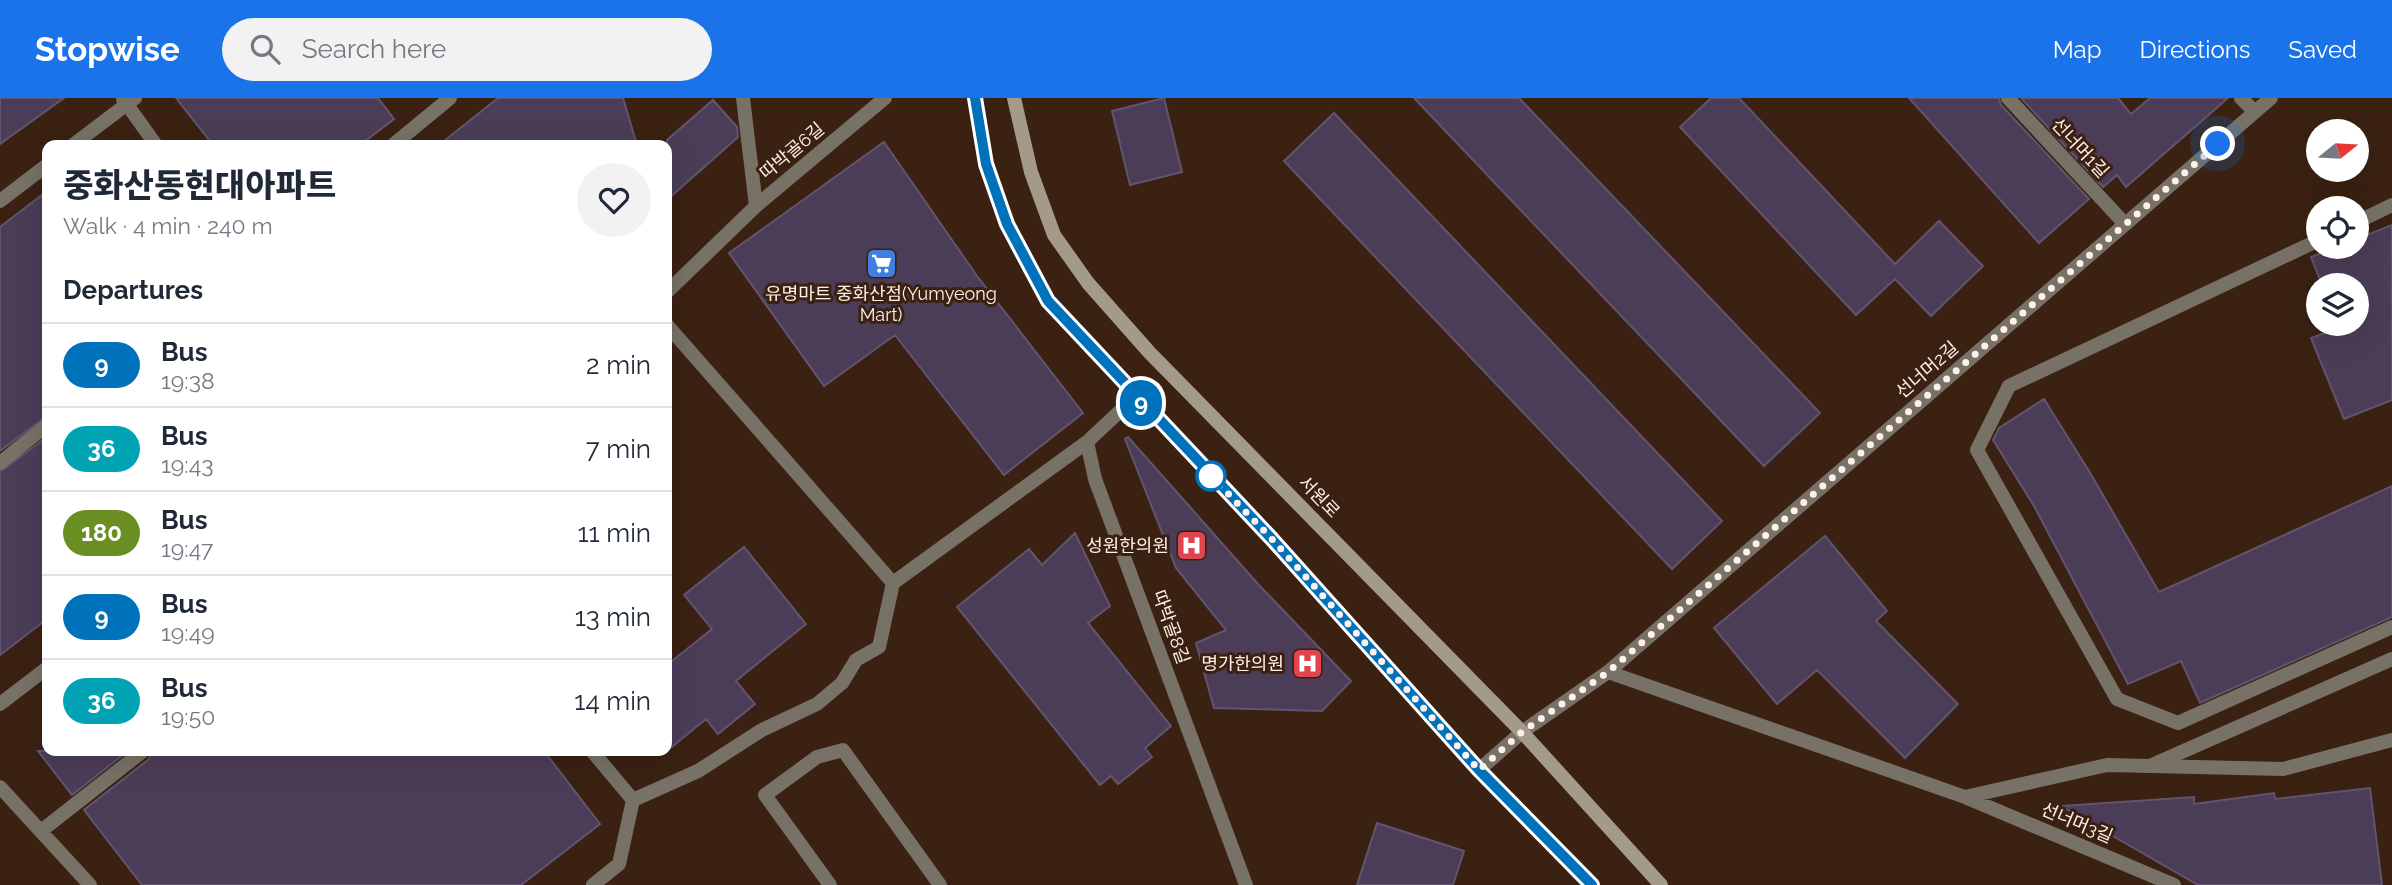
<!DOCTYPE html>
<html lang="en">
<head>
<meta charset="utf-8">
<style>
  :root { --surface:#fff; --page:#f2f2f3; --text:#1f2937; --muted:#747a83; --line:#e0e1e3; --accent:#1a73e8 }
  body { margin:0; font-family:Raleway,"Noto Sans KR",sans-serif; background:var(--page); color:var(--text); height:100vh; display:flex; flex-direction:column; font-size:26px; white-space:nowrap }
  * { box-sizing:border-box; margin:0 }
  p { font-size:23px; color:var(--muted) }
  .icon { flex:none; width:38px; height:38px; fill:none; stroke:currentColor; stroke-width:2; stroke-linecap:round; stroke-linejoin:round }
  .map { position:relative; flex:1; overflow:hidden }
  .details { position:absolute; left:42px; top:42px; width:630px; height:616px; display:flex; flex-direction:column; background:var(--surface); border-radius:14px; box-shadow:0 7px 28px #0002 }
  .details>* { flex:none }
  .badge { padding:0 14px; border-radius:23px; font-size:24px; line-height:46px }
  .needle { width:46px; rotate:72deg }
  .controls { position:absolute; left:2306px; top:21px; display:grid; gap:14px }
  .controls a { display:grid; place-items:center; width:63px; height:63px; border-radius:50%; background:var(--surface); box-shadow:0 7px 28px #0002; font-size:35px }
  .you { position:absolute; width:35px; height:35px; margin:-18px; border:5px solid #fff; border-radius:50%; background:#1a73e8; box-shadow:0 0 0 10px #1a73e833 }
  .map>.badge { position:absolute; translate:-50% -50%; box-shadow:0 0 0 4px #fff }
  h2 { padding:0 21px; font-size:26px; line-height:63px }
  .round { display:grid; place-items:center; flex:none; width:74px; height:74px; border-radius:37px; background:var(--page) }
  .summary { display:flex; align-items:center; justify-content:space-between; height:119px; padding:0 21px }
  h1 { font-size:33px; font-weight:800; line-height:52px }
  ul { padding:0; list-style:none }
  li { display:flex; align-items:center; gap:21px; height:84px; padding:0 21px; border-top:2px solid var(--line) }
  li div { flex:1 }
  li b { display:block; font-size:26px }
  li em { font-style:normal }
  li .badge { min-width:77px; font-weight:700; text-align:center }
  header { display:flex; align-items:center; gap:42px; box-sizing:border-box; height:98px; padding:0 35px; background:var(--accent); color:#fff }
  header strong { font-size:33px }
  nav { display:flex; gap:38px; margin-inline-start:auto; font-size:24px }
  .search { width:490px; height:63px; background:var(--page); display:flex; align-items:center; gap:18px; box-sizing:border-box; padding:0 24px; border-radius:38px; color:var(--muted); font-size:26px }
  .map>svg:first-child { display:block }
  .building { fill:#4b3d57; stroke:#62546f; stroke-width:2 }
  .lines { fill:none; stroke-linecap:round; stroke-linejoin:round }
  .lane { stroke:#777166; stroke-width:14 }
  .street { stroke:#777166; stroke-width:14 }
  .secondary { stroke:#a49a89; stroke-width:14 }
  .line-casing { stroke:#fff; stroke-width:16 }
  .line { stroke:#0072bc; stroke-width:10 }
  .walk { stroke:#fff0e9; stroke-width:7; stroke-dasharray:0 12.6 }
  .stop-dot { fill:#fff; stroke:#0072bc; stroke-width:3.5 }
  .labels { text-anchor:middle; stroke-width:6; stroke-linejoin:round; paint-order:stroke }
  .street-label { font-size:18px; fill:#fff0e9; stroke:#3a2112 }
  .poi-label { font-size:18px; fill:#fff0e9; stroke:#3a2112; text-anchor:end }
</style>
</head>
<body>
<header>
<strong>Stopwise</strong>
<div class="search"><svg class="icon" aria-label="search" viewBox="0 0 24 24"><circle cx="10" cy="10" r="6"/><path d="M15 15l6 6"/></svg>Search here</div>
<nav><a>Map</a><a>Directions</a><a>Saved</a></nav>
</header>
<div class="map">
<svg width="2392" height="787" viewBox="0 0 2392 787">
  <rect width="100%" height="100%" fill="#3a2112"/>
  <!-- building -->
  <path class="building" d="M 0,0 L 64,0 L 0,46 Z
    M 176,0 L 378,0 L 394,21 L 360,47 L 213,47 Z
    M 498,0 L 623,0 L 637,47 L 439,47 Z
    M 1164,0 L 1182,74 L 1130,87 L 1112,13 Z
    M 1414,0 L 1519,0 L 1820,315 L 1764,368 Z
    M 1711,0 L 1739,0 L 1895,166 L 1939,123 L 1983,168 L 1931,218 L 1895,181 L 1856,217 L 1680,29 Z
    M 1909,0 L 1999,0 L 2001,7 L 2089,101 L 2039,145 Z
    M 2021,0 L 2118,0 L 2131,16 L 2150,0 L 2228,0 L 2126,89 L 2117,77 L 2103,89 Z
    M 713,2 L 737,29 L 738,39 L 667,102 L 667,42 Z
    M 1334,15 L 1722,423 L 1672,471 L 1284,63 Z
    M 884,44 L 977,178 L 1083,315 L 1004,377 L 895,237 L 824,288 L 729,155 Z
    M 47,93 L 47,318 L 0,353 L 0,129 Z
    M 2392,127 L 2392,302 L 2344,321 L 2311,240 L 2338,230 L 2337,226 L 2357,226 L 2357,187 L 2322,187 L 2311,159 L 2337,149 L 2357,149 L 2357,141 Z
    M 2044,301 L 2089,373 L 2159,494 L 2392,388 L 2392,519 L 2200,605 L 2181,563 L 2128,586 L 2034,408 L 1993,342 L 1999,330 Z
    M 47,339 L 47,521 L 0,557 L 0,374 Z
    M 1128,339 L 1258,486 L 1351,583 L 1322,613 L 1214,610 L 1196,545 L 1226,532 L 1176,470 L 1125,341 Z
    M 1075,435 L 1110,508 L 1088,525 L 1171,628 L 1145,650 L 1152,659 L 1118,686 L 1111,678 L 1100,687 L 957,509 L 1029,451 L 1042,467 Z
    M 1825,438 L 1887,513 L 1876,523 L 1958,606 L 1905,660 L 1817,572 L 1777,606 L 1714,530 Z
    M 744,449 L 806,526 L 736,583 L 755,606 L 718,636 L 706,621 L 667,653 L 667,567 L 712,531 L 684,497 Z
    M 38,653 L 128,653 L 72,697 Z
    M 152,653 L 544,653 L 600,726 L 521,787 L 142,787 L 84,712 L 149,661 Z
    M 2370,690 L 2382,787 L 2198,787 L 2061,708 L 2194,699 L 2194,706 L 2274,695 L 2275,701 Z
    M 1377,725 L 1464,753 L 1453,787 L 1357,787 Z"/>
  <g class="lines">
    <!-- lane -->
    <path class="lane" d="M 2357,124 L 2392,107
      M 2319,142 L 2009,288 L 1977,352 L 2117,601 L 2178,625 L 2392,529
      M 2150,668 L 2392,561
      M 830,787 L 765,697 L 817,659 L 843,652 L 940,787"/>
    <!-- street -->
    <path class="street" d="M 743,0 L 756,108
      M 2008,0 L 2125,126
      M 2241,0 L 2255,14
      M 123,1 L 156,47
      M 73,47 L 135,0
      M 393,47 L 450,0
      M 0,103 L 47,67
      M 667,194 L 756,108 L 885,0
      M 667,227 L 893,485 L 1087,344
      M 1135,299 L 1087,344 L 1095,381 L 1246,787
      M 0,365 L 47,327
      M 1608,574 L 1965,699 L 2174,787
      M 0,606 L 47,570
      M 592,653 L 633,702
      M 1479,672 L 1522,634 L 1608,574 L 2271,0
      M 0,689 L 90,787
      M 1965,699 L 2107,667 L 2283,671 L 2392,642
      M 41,733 L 143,653
      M 593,787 L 619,766 L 633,702 L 698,673 L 762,632 L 817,606 L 842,585 L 856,562 L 879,549 L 893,485"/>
    <!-- secondary -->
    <path class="secondary" d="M 975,0 L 986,66 L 1007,126 L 1048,203 L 1271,440 L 1479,672 L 1592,787
      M 1014,0 L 1031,74 L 1054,137 L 1088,185 L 1149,254 L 1522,634 L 1661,787"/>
  </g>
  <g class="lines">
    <defs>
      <path id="line" d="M 975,0 L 986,66 L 1007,126 L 1048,203 L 1271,440 L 1479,672 L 1592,787"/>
    </defs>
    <!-- line casing -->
    <use href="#line" class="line-casing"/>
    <!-- line -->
    <use href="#line" class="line"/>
    <!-- walk -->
    <path class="walk" d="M 1211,378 L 1271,440 L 1479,672 L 1522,634 L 1608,574 L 2218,46"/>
  </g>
  <!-- icons -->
  <defs>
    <symbol id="supermarket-square" viewBox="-11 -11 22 22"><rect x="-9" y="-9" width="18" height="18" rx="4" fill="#3f7fe0" stroke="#3a2112"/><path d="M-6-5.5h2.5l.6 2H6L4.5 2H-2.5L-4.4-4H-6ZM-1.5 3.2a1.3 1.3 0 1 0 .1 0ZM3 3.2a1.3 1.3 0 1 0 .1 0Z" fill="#fff"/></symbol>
    <symbol id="hospital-square" viewBox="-11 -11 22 22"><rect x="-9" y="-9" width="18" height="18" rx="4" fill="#e0444e" stroke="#3a2112"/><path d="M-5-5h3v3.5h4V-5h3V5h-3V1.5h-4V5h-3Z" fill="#fff"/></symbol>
  </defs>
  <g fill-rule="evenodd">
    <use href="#supermarket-square" x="864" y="148" width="35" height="35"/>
    <use href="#hospital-square" x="1174" y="430" width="35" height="35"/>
    <use href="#hospital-square" x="1290" y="548" width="35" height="35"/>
  </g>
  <!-- markers -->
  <circle class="stop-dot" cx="1211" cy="378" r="14"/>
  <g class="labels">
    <!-- street labels -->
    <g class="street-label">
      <text transform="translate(2080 50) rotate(47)" y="6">선너머1길</text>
      <text transform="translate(792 53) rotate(-40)" y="6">따박골6길</text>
      <text transform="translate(1927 272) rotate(-41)" y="6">선너머2길</text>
      <text transform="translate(1319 399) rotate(46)" y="6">서원로</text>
      <text transform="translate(1171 529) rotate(70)" y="6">따박골8길</text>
      <text transform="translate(2077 725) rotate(23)" y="6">선너머3길</text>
    </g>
    <!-- poi labels -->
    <g class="poi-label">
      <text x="881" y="202" text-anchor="middle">유명마트 중화산점(Yumyeong<tspan x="881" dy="21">Mart)</tspan></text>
      <text x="1169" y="454">성원한의원</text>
      <text x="1284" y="572">명가한의원</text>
    </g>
  </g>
</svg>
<div class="controls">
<a><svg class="needle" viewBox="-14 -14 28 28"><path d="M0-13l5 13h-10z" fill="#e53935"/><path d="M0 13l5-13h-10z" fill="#747a83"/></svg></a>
<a><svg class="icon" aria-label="locate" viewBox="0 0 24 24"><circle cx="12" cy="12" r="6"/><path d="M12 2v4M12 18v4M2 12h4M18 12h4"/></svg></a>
<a><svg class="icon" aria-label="layers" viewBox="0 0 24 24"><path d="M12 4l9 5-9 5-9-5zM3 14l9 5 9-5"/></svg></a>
</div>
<div class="you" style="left:2218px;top:46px"></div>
<b class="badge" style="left:1141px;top:305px;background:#0072bc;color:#fff">9</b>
<section class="details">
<div class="summary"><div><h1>중화산동현대아파트</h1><p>Walk · 4 min · 240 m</p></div><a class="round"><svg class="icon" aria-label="heart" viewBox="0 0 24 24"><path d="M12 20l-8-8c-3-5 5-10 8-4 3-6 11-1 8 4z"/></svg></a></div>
<h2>Departures</h2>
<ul>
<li><span class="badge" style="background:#0072bc;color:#fff">9</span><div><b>Bus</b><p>19:38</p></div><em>2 min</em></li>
<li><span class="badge" style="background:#00a3b4;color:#fff">36</span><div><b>Bus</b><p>19:43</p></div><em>7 min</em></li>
<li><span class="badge" style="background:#6b8e23;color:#fff">180</span><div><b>Bus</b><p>19:47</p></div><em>11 min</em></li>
<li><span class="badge" style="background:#0072bc;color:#fff">9</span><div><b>Bus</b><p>19:49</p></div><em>13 min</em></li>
<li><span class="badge" style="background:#00a3b4;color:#fff">36</span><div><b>Bus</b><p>19:50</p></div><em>14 min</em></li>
</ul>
</section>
</div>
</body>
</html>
